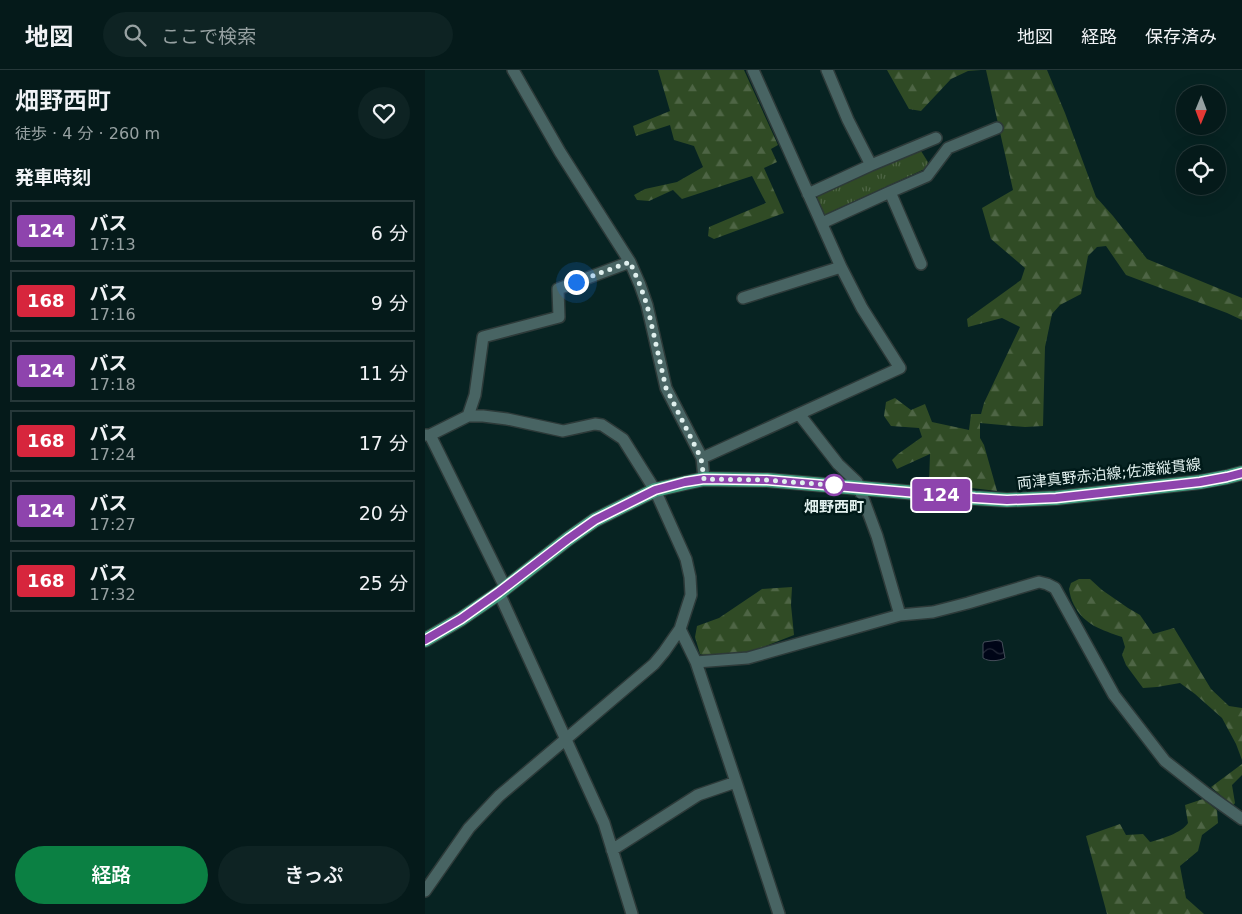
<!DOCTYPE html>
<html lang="ja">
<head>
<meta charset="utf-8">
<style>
  :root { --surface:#051a1a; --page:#0e2323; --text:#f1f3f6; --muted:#97a1a2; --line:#263839; --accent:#0b8043 }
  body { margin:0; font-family:"DejaVu Sans","Noto Sans JP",sans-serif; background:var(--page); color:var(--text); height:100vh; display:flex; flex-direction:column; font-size:19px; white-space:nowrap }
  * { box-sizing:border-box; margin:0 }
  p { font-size:16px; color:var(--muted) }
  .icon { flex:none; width:28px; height:28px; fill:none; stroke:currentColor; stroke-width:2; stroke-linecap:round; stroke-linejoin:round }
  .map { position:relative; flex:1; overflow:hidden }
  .details { display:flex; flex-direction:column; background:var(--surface); width:425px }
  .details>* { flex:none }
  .badge { padding:0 10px; border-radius:4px; font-size:18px; line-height:32px }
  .needle { width:32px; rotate:181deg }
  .buttons { position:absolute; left:751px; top:15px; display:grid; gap:10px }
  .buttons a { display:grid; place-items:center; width:50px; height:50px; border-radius:50%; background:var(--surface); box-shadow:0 5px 20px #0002,0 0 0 1px var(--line); font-size:25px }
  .you { position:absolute; width:25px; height:25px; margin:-12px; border:4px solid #fff; border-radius:50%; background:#1a73e8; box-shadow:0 0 0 8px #1a73e833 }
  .map>.badge { position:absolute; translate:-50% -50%; box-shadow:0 0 0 2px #fff }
  h2 { padding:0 15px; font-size:19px; line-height:45px }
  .round { display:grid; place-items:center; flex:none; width:52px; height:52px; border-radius:26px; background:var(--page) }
  .headline { display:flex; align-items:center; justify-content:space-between; height:85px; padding:0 15px }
  h1 { font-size:24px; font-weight:600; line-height:38px }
  .primary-button { display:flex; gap:10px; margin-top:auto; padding:10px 15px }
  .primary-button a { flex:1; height:58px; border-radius:30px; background:var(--accent); color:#fff; font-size:20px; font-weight:600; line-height:58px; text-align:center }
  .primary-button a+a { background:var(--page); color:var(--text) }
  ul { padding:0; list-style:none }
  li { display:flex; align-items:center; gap:15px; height:62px; margin:0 10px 8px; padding:0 5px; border:2px solid var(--line); border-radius:0px }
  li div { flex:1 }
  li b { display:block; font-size:19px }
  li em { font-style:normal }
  li .badge { min-width:55px; font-weight:700; text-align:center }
  header { display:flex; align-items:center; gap:30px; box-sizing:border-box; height:70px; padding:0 25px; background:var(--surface); border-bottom:1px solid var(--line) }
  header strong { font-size:24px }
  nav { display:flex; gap:28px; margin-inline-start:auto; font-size:18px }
  .search { width:350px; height:45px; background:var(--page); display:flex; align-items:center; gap:12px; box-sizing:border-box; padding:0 18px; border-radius:28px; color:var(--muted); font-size:19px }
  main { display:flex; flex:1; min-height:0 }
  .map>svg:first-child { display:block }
  .grass { fill:url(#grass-tufts) }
  .forest { fill:url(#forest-firs) }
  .water { fill:url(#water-waves); stroke:#434c58 }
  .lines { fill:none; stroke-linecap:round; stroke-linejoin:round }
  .minor-casing { stroke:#2d3a39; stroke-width:14 }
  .major-casing { stroke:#2d3a39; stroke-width:16 }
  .minor { stroke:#486463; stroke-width:11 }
  .major { stroke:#409b7e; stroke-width:14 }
  .line-casing { stroke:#fff; stroke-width:11 }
  .line { stroke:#8e44ad; stroke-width:8 }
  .walk { stroke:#e0f0ee; stroke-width:5; stroke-dasharray:0 9 }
  .stop-dot { fill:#fff; stroke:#8e44ad; stroke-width:2.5 }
  .labels { text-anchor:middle; stroke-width:5; stroke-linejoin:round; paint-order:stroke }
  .street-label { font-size:15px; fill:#e0f0ee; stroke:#001a19 }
  .stop-label { font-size:15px; font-weight:bold; fill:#e0f0ee; stroke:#001a19 }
</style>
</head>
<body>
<header>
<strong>地図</strong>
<div class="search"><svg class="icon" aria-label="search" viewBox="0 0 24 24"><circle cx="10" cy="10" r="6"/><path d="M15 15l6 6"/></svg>ここで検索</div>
<nav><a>地図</a><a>経路</a><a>保存済み</a></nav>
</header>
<main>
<section class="details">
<div class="headline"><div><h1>畑野西町</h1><p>徒歩 · 4 分 · 260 m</p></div><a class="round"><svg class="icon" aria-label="heart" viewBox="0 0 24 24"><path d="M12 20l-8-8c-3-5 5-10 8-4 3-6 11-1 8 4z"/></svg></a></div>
<h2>発車時刻</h2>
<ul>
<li><span class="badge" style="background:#8e44ad;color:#fff">124</span><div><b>バス</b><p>17:13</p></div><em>6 分</em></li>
<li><span class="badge" style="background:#d7263d;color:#fff">168</span><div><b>バス</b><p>17:16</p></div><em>9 分</em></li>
<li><span class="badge" style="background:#8e44ad;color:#fff">124</span><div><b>バス</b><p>17:18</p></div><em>11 分</em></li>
<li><span class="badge" style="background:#d7263d;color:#fff">168</span><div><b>バス</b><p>17:24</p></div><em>17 分</em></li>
<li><span class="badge" style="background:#8e44ad;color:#fff">124</span><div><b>バス</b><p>17:27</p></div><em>20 分</em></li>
<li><span class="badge" style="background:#d7263d;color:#fff">168</span><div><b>バス</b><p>17:32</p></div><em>25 分</em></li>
</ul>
<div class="primary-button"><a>経路</a><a>きっぷ</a></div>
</section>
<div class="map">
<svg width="817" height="844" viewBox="0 0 817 844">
  <defs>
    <pattern id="grass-tufts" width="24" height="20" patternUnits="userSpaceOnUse" patternTransform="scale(1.25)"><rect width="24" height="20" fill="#304b25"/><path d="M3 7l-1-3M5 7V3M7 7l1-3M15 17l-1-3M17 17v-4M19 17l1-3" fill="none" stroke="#4e6545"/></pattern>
    <pattern id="forest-firs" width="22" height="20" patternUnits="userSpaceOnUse" patternTransform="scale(1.25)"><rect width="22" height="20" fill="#304b25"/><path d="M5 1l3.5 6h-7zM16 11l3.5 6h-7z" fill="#4e6545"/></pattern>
    <pattern id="water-waves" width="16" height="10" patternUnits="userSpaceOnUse" patternTransform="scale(1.25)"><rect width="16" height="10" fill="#000517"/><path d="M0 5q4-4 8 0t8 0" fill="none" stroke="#252a39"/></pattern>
  </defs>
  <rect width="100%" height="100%" fill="#072322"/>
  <!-- grass -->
  <path class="grass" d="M 496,81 L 503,92 L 502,98 L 399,145 L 391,129 L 398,120 Z"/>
  <!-- forest -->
  <path class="forest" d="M 233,0 L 319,0 L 353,75 L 346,79 L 352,92 L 339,98 L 359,143 L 289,169 L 283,166 L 284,157 L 341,133 L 327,106 L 257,129 L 248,120 L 224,131 L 212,130 L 209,125 L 220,119 L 252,112 L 278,97 L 269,76 L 249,70 L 245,55 L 211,66 L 208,56 L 245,41 Z
    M 462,0 L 556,0 L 543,1 L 526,9 L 496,41 L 484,39 Z
    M 561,0 L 622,0 L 640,43 L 671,127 L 688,146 L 722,189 L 817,228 L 817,250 L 802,243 L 701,205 L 681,176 L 672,177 L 663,186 L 656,224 L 635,235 L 627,244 L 620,277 L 618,356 L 600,357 L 555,353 L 555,368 L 559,375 L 572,421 L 504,413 L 505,384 L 472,399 L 467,390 L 473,384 L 497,367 L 494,358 L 466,356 L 459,346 L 461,332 L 470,328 L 486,340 L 500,334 L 507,352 L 544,360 L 546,344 L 556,344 L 559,333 L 595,257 L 577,248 L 543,257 L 542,249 L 596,210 L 600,198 L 566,169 L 557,138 L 588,120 Z
    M 654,509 L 665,509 L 677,520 L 703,538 L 715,545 L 728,564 L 749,558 L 786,619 L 804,636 L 817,638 L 817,690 L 811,674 L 797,648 L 770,624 L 755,613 L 732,617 L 718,618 L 701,595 L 697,585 L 700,577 L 697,567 C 677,560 659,555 649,535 C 646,530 645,524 644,519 L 646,513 Z
    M 367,517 L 366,535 L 369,565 L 323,583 L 284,587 L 275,584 L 270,567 L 272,556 L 294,548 L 337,519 Z
    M 817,694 L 817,705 L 807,715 L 810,733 L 808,736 L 786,717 Z
    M 778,729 L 792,740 L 793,753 L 777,765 L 773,781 L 755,796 L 761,828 L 779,844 L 682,844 L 661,766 L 695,754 L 701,765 L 718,764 L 725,772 C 736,769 757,763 763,753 L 760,735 Z"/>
  <!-- water -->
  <path class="water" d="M 574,570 L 577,572 L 580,588 C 574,591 564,592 558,588 L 558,574 L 559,572 Z"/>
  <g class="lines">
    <defs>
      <path id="minor" d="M 88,0 L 135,82 L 205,192 L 215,215 L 222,235 L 241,318 L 277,388 L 279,409
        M 446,95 L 511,68
        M 465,122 L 502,106 L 523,78 L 572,58
        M 383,124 L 446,95 L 423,50 L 402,0
        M 397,153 L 465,122 L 496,194
        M 318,228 L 416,197
        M 374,344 L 413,394 L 432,412 L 452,466 L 475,545
        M 43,346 L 50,325 L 58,267 L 134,247 L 133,219 L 205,192
        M 0,365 L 5,365 L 43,346 L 58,346 L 82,349 L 138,361 L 170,354 L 177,355 L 198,369 L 230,420 L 261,489 L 265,507 L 266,525 L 255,559 L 239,582 L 229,594 L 74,726 L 44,758 L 0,821
        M 5,365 L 80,517
        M 277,388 L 475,298 L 437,238 L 416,197 L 328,0
        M 74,523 L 179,753 L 207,844
        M 255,559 L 271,592 L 323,588 L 475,545 L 508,542 L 543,533 L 614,512 L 622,514 L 630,518 L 689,625 L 740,691 L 782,724 L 817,749
        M 271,592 L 311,712
        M 187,780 L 273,725 L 311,712 L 354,844"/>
      <path id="major" d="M 0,570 L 36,549 L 74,523 L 143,469 L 170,450 L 230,420 L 260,413 L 279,409 L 342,410 L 550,428 L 582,430 L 631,428 L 775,412 L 802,407 L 817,403"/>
    </defs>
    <!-- minor casing -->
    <use href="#minor" class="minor-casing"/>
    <!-- major casing -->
    <use href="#major" class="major-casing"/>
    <!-- minor -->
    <use href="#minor" class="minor"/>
    <!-- major -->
    <use href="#major" class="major"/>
  </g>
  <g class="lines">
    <defs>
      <path id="line" d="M 0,570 L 36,549 L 74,522 L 143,469 L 170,450 L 230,420 L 260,412 L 279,409 L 342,410 L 550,428 L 582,430 L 631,428 L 775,412 L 802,407 L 817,403"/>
    </defs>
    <!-- line casing -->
    <use href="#line" class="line-casing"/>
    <!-- line -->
    <use href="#line" class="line"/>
    <!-- walk -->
    <path class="walk" d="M 151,212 L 205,192 L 215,215 L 222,235 L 241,318 L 276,388 L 279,409 L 342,410 L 416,416 L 409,415"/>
  </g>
  <!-- markers -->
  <circle class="stop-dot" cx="409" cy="415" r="10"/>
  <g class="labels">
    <!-- street labels -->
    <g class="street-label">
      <text transform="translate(684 404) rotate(-6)" y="5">両津真野赤泊線;佐渡縦貫線</text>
    </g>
    <!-- stop labels -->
    <g class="stop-label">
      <text x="409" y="442">畑野西町</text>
    </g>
  </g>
</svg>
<div class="buttons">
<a><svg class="needle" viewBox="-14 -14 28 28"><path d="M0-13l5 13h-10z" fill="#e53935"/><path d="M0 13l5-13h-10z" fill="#97a1a2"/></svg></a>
<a><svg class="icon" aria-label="locate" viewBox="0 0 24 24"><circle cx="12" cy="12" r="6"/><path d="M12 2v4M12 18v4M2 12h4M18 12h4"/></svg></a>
</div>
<div class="you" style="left:151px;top:212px"></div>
<b class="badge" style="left:516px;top:425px;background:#8e44ad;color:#fff">124</b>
</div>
</main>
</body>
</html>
